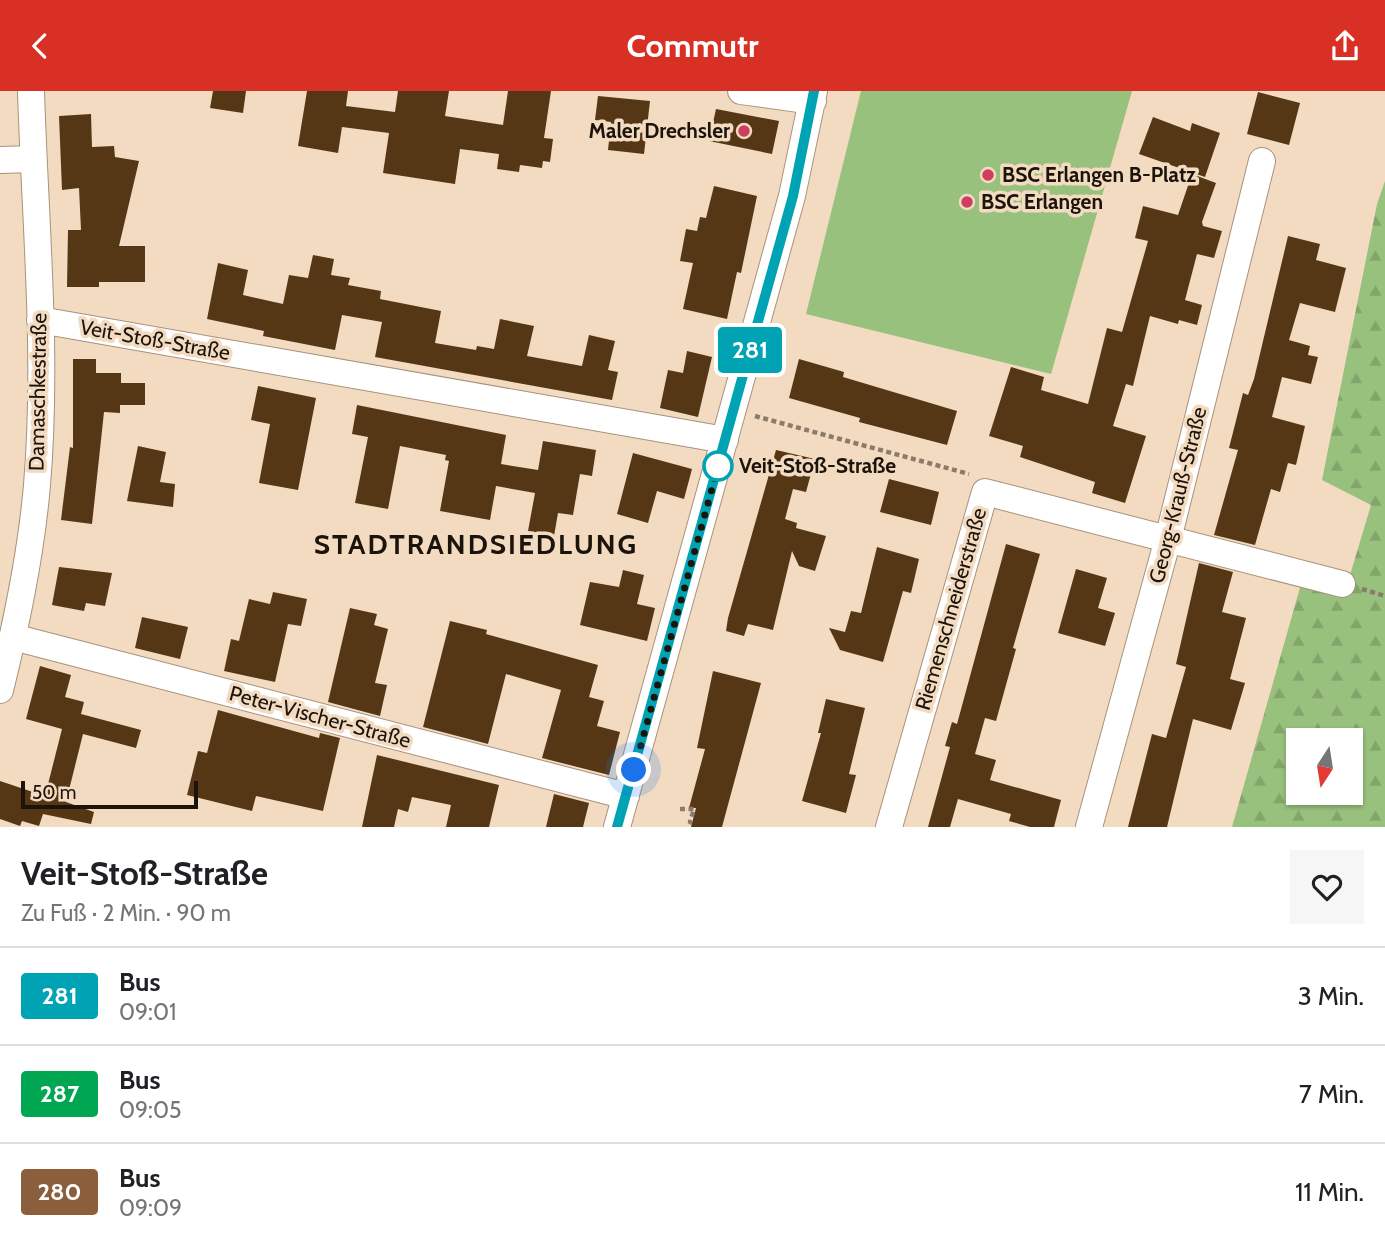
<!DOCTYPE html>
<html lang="de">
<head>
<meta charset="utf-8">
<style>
  :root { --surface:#fff; --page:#f6f6f6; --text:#202124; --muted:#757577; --line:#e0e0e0; --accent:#d93025 }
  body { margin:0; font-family:Cabin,sans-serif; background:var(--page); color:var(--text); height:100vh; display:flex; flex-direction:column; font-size:26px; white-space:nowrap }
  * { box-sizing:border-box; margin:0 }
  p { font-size:23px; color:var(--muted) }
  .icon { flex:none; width:38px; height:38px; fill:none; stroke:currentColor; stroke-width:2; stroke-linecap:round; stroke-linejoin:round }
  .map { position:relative; height:736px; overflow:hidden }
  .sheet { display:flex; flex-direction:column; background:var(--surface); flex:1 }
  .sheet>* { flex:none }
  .badge { padding:0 14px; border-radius:5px; font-size:24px; line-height:46px }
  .needle { width:46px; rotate:192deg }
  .controls { position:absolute; left:1286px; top:637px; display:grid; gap:14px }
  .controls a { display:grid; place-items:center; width:77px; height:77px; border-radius:0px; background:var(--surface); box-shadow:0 2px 5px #0004; font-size:35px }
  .scale { position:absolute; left:21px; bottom:18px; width:177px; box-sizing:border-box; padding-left:7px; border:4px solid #1c140b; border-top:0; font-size:19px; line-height:24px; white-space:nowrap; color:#1c140b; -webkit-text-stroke:5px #f3dbc2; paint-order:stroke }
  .you { position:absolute; width:35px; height:35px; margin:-18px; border:5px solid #fff; border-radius:50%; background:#1a73e8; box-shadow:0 0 0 10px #1a73e833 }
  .map>.badge { position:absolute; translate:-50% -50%; box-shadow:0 0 0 4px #fff }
  .round { display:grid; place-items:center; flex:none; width:74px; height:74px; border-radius:0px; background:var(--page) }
  .summary { display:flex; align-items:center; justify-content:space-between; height:119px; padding:0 21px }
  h1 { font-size:33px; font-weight:800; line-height:52px }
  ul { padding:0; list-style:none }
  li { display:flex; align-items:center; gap:21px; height:98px; padding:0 21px; border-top:2px solid var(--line) }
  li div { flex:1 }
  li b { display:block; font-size:26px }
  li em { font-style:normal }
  li .badge { min-width:77px; font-weight:700; text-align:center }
  header { display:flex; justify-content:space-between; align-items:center; height:91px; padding:0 21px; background:var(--accent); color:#fff; font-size:32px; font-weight:800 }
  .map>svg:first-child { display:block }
  .grass { fill:#99c17e }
  .forest { fill:url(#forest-firs); fill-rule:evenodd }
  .building { fill:#553715 }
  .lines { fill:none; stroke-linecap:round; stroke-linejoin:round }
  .minor-casing { stroke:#a8927a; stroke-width:28 }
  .path { stroke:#8b7b6a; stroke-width:4.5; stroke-dasharray:5 3.5; stroke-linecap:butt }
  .minor { stroke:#fff; stroke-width:26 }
  .line-casing { stroke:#fff; stroke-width:16 }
  .line { stroke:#00a3b4; stroke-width:10 }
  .walk { stroke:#1c140b; stroke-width:7; stroke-dasharray:0 12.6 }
  .poi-dot { fill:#ce3e61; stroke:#f3dbc2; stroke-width:2.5 }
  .stop-dot { fill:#fff; stroke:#00a3b4; stroke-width:3.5 }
  .labels { text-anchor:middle; stroke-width:7; stroke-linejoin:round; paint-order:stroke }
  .poi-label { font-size:21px; font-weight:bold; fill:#1c140b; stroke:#f3dbc2; text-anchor:start }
  .street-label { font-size:21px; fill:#1c140b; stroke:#f3dbc2 }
  .stop-label { font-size:21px; font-weight:bold; fill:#1c140b; stroke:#f3dbc2; text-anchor:start }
  .district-label { font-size:28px; font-weight:bold; letter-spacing:2px; fill:#1c140b; stroke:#f3dbc2 }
</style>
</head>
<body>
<header><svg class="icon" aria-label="back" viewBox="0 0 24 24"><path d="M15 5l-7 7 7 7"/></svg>Commutr<svg class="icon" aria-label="share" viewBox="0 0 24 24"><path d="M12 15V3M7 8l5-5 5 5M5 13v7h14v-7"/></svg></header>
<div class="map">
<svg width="1385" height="736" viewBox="0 0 1385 736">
  <defs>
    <pattern id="forest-firs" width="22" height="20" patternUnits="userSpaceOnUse" patternTransform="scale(1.75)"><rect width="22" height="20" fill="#99c17e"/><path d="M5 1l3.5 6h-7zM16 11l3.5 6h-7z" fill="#83a56c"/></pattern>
  </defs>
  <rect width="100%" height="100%" fill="#f3dbc2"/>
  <!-- grass -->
  <path class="grass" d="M 861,0 L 1132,0 L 1051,283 L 806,223 Z"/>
  <!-- forest -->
  <path class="forest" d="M 1385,90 L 1385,736 L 1232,736 L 1307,472 L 1350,484 L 1371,414 L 1322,389 L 1377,113 ZM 1298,649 L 1351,649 L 1351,702 L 1298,702 Z"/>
  <!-- building -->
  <path class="building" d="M 213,0 L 246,0 L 243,22 L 210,17 Z
    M 307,0 L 348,0 L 346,15 L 395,21 L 398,0 L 449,0 L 445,25 L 503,34 L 508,0 L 551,0 L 544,47 L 553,48 L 550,71 L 543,70 L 542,77 L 520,74 L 519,81 L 497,78 L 499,63 L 460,58 L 455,93 L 383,82 L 389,42 L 342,36 L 338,62 L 298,55 Z
    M 1258,1 L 1300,12 L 1289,54 L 1247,43 Z
    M 598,5 L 650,10 L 644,63 L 608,59 L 611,31 L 595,29 Z
    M 716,18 L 779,30 L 772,63 L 709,50 Z
    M 91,23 L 92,56 L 114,55 L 115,66 L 139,70 L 119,155 L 145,155 L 145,191 L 99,191 L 99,196 L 67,196 L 68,139 L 81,139 L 79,97 L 62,99 L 59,25 Z
    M 1153,26 L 1190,40 L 1192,32 L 1220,42 L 1205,86 L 1139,63 Z
    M 1192,83 L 1216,92 L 1202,131 L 1203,135 L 1222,140 L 1214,167 L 1197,163 L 1185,209 L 1202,214 L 1197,234 L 1179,229 L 1178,233 L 1150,225 L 1133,295 L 1126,293 L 1113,335 L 1146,345 L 1125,412 L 1092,402 L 1095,391 L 1020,366 L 1023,355 L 989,345 L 1011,276 L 1044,286 L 1041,299 L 1088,313 L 1107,237 L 1122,241 L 1148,150 L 1135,147 L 1143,115 L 1178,124 Z
    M 714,95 L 757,105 L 741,182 L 737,181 L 727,228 L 683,218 L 693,172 L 680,170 L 686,138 L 697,140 L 700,126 L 706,127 Z
    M 1288,145 L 1320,153 L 1316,169 L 1346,177 L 1335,221 L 1300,212 L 1289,249 L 1310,255 L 1308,264 L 1318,266 L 1311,293 L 1282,286 L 1272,326 L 1305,335 L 1296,374 L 1288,372 L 1280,401 L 1271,398 L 1255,454 L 1214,444 L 1238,359 L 1229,357 L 1243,302 L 1248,304 L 1254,288 Z
    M 313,164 L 334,168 L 331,184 L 350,187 L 348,194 L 381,200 L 380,208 L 441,220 L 435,252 L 476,259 L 477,255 L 494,258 L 500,228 L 534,235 L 527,265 L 582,275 L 589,244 L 615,250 L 608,279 L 618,281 L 612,309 L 375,266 L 382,231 L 342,224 L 335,259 L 263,245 L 264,240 L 207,228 L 218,172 L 248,179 L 243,204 L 283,213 L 289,184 L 308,187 Z
    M 687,260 L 712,266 L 698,326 L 660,317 L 668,279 L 683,282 Z
    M 73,268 L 96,268 L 96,282 L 121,282 L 121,292 L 145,292 L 145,314 L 120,314 L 120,322 L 104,321 L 92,433 L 61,429 L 70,356 L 73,357 Z
    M 799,268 L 844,281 L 843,286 L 957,320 L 947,354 L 859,331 L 860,327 L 789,307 Z
    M 258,295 L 316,307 L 298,399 L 259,392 L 270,333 L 251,329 Z
    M 357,314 L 506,344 L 501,373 L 538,379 L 543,350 L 596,359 L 592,385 L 580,383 L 573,424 L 558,422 L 554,445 L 528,440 L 535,402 L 496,395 L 490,429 L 440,420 L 449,370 L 445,369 L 446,364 L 400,355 L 388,418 L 355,412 L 368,346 L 352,343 Z
    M 138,355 L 166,361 L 160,391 L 175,393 L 173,416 L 127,410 Z
    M 776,359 L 815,368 L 806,401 L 793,398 L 785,428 L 797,432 L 796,437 L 826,445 L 815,480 L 799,475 L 792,460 L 773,539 L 748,533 L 744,545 L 726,540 L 728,527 Z
    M 633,362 L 692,378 L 684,408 L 657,400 L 648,432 L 617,423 Z
    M 889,388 L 939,401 L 931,434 L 880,421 Z
    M 1006,453 L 1040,463 L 1013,557 L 1016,558 L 996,630 L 985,627 L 975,663 L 996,669 L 990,689 L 1061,709 L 1054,736 L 1030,736 L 1009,730 L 1011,723 L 958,708 L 950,736 L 928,736 L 950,656 L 945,655 L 952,631 L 957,633 Z
    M 877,456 L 919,468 L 911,502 L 903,500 L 883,571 L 840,559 L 829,537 L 845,541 L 851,520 L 861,522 Z
    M 1199,472 L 1233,481 L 1222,521 L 1246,527 L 1230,588 L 1245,592 L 1231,639 L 1193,628 L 1167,736 L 1128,736 L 1152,643 L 1166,647 L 1186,576 L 1176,573 Z
    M 59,476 L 112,482 L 105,515 L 86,512 L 84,520 L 52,514 Z
    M 1076,478 L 1107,487 L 1098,517 L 1115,522 L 1105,555 L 1058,542 Z
    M 623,479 L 644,484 L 637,513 L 655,517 L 647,550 L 580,534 L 590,491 L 619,496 Z
    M 273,501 L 307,508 L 301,535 L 288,533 L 275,591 L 224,580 L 231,548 L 239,550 L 249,508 L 270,513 Z
    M 350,517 L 377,523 L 374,534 L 388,538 L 375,592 L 387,594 L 380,625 L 328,611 Z
    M 142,526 L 188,536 L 180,568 L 135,557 Z
    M 450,530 L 487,539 L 486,543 L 598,574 L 589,606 L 604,610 L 597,635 L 620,641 L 609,684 L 542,667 L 561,599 L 506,583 L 488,653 L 423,636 Z
    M 40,575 L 71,584 L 65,606 L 84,611 L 81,623 L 141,639 L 136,657 L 83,643 L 66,711 L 94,721 L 91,733 L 43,723 L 39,735 L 22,730 L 20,735 L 0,728 L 0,690 L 45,705 L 62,638 L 26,628 Z
    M 713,580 L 761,592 L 722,736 L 691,736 L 696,717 L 689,717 L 705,658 L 697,657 Z
    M 826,608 L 865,617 L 849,683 L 856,684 L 846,722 L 802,710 L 821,642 L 818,642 Z
    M 218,619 L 319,647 L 320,642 L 340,647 L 323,720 L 256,705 L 252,720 L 187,704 L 198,660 L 207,662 Z
    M 377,664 L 499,694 L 489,736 L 446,736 L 451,714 L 412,706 L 408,721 L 398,718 L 394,736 L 362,736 Z
    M 554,703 L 589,712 L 583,736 L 546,736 Z"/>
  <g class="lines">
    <defs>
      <path id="minor" d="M 741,0 L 813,10
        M 0,69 L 33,68
        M 40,229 L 725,349
        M 13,546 L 626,705
        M 0,599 C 17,531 31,464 37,394 C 48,264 35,131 31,0
        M 617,736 L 792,105 L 814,0
        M 889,736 L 985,401 L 1342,493
        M 1089,736 L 1168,448 L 1262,70"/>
    </defs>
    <!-- minor casing -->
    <use href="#minor" class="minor-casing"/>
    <!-- path -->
    <path class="path" d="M 755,325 L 969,383
      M 1362,498 L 1385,505
      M 680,718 L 694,718 L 690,731 L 692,732"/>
    <!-- minor -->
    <use href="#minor" class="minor"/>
  </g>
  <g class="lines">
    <defs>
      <path id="line" d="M 617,736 L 793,105 L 814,0"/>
    </defs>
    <!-- line casing -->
    <use href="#line" class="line-casing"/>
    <!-- line -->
    <use href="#line" class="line"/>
    <!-- walk -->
    <path class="walk" d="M 634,679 L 720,369 L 718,375"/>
  </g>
  <!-- markers -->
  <g class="poi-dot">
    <circle cx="744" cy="40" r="7"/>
    <circle cx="988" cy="84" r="7"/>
    <circle cx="967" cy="111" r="7"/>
  </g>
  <circle class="stop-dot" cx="718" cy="375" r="14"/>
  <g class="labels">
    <!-- poi labels -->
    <g class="poi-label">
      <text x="730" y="47" text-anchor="end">Maler Drechsler</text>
      <text x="1002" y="91">BSC Erlangen B-Platz</text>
      <text x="981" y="118">BSC Erlangen</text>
    </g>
    <!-- street labels -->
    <g class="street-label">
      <text transform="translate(155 249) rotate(10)" y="7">Veit-Stoß-Straße</text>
      <text transform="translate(38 301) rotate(-89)" y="7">Damaschkestraße</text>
      <text transform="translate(1178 404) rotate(-76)" y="7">Georg-Krauß-Straße</text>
      <text transform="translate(951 518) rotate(-74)" y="7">Riemenschneiderstraße</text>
      <text transform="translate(320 626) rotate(15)" y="7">Peter-Vischer-Straße</text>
    </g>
    <!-- stop labels -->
    <g class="stop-label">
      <text x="739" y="382">Veit-Stoß-Straße</text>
    </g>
    <!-- district labels -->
    <g class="district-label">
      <text x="476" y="463">STADTRANDSIEDLUNG</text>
    </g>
  </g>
</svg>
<div class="controls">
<a><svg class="needle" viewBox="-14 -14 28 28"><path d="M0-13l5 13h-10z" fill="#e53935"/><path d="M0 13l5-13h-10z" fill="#757577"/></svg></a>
</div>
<div class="scale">50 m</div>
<div class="you" style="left:634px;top:679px"></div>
<b class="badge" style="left:750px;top:259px;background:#00a3b4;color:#fff">281</b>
</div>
<section class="sheet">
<div class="summary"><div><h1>Veit-Stoß-Straße</h1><p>Zu Fuß · 2 Min. · 90 m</p></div><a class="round"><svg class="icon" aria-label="heart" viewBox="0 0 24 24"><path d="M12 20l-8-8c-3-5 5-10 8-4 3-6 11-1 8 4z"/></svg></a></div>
<ul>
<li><span class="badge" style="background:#00a3b4;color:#fff">281</span><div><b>Bus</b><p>09:01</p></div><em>3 Min.</em></li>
<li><span class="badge" style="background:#00a651;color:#fff">287</span><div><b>Bus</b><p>09:05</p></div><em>7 Min.</em></li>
<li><span class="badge" style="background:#8b5e3c;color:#fff">280</span><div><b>Bus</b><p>09:09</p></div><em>11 Min.</em></li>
</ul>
</section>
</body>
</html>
